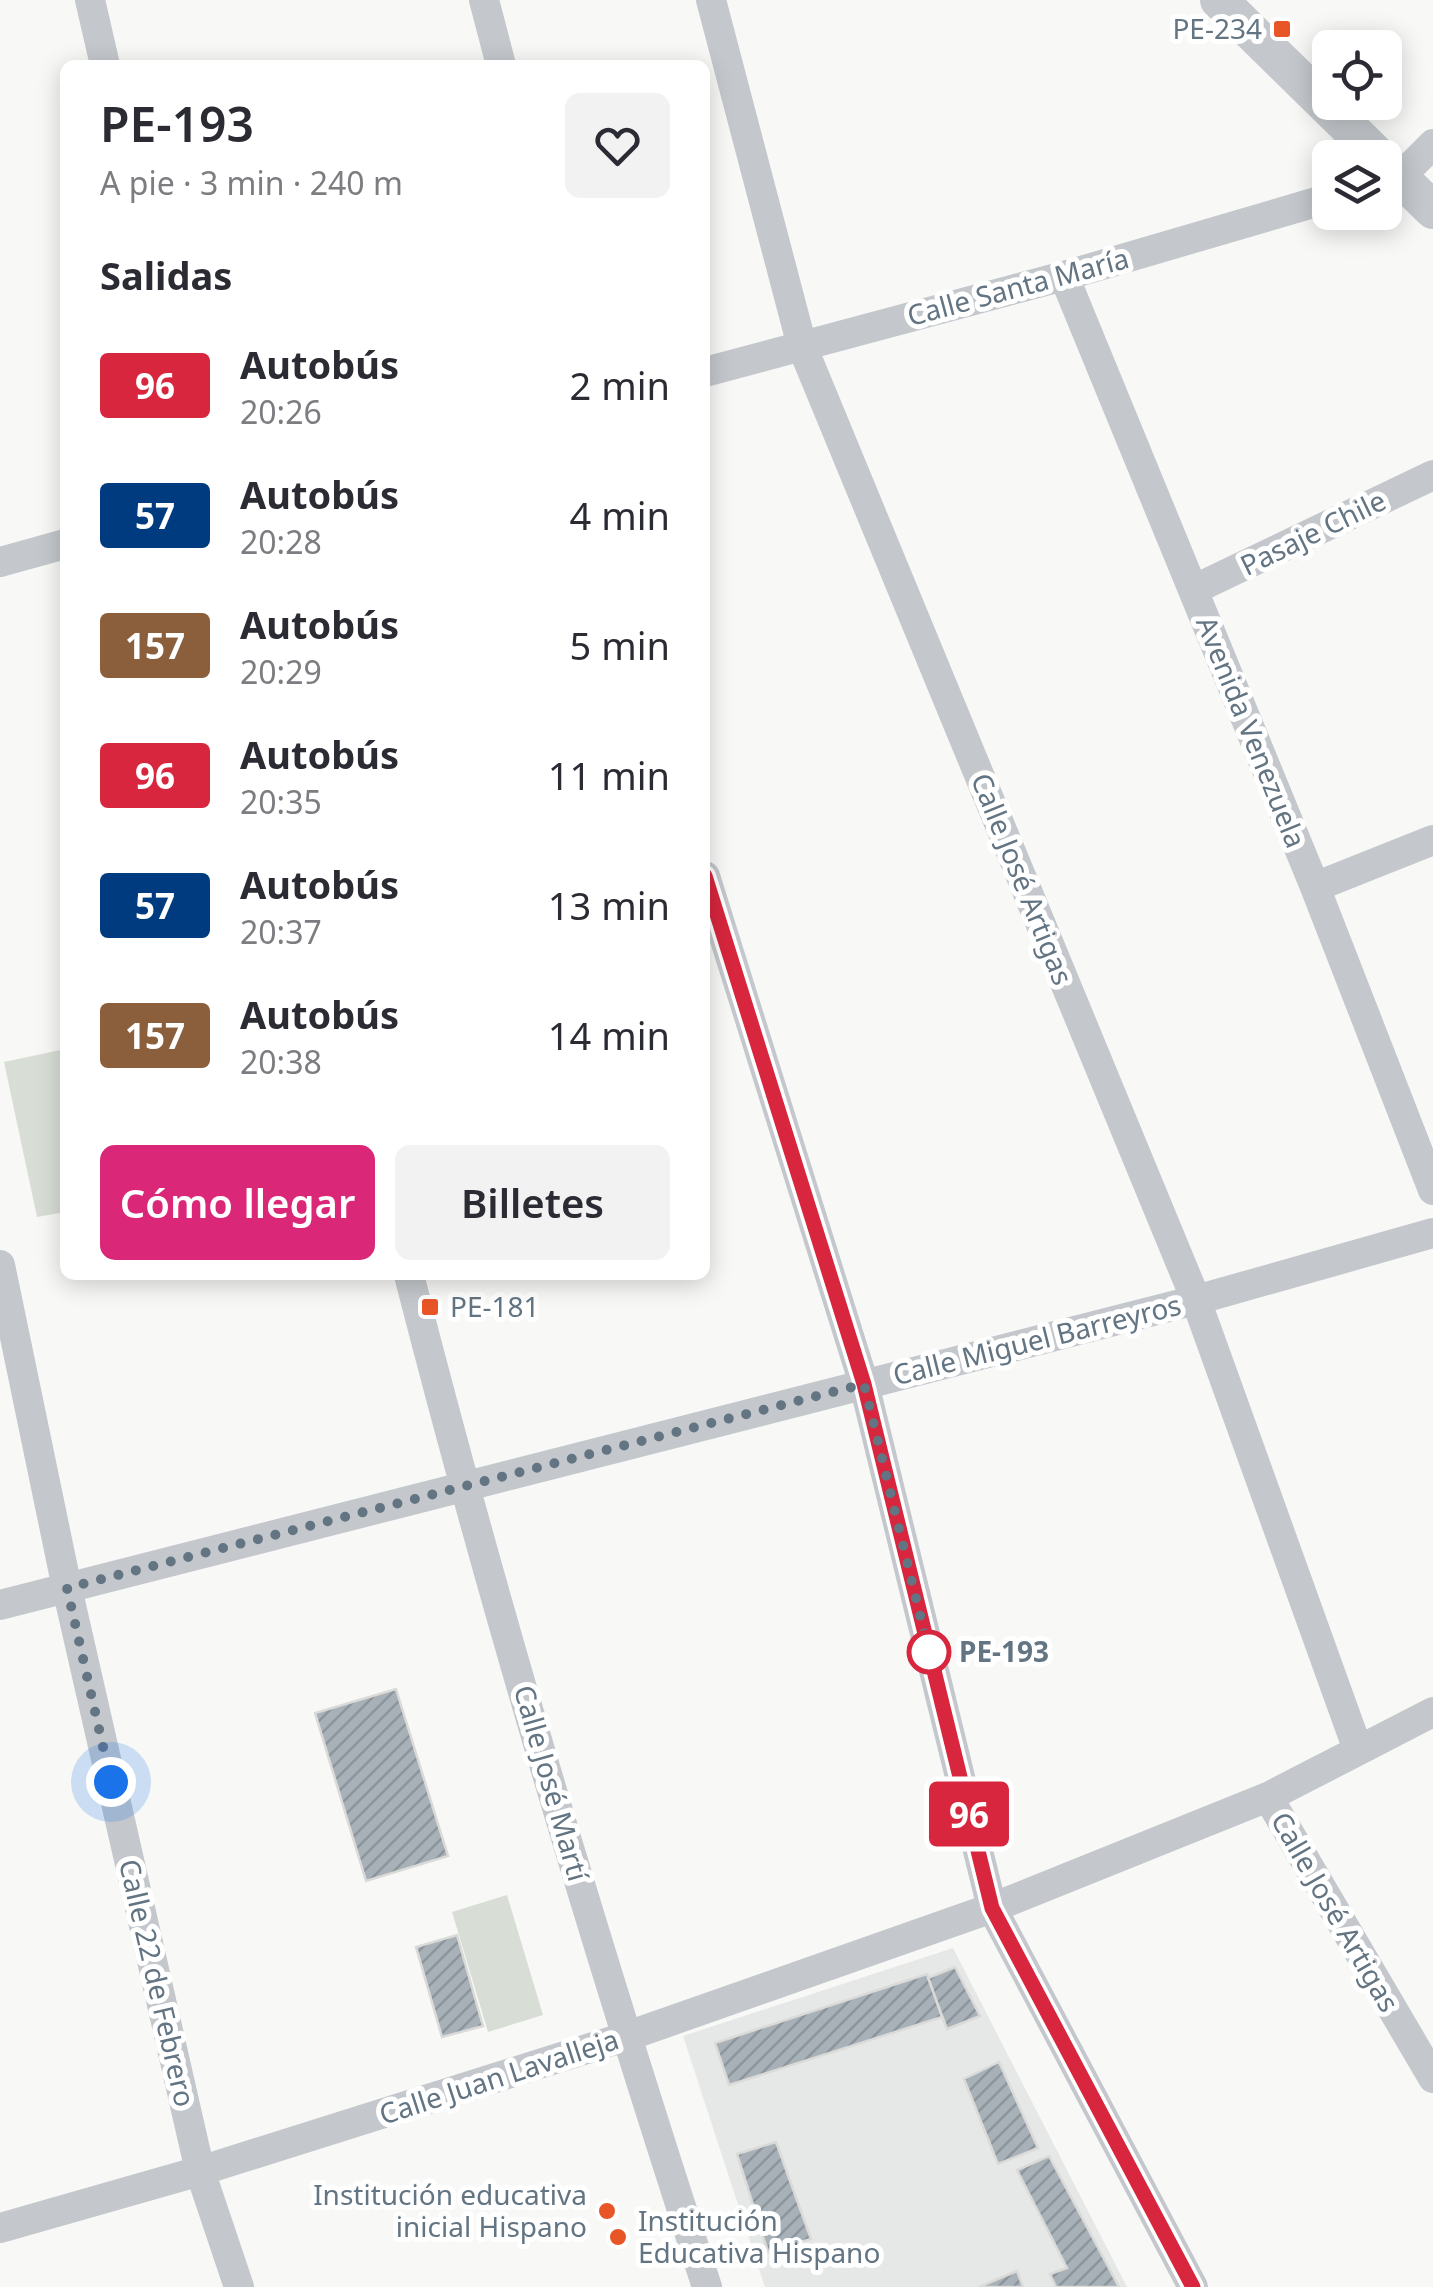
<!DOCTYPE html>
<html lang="es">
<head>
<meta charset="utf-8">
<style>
  :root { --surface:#fff; --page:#f2f2f3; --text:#2b2b33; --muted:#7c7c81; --accent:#db2777 }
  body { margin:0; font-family:"Noto Sans",sans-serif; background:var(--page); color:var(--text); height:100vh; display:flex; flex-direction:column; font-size:38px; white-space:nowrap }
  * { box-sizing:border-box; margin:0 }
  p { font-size:32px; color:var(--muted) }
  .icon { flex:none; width:55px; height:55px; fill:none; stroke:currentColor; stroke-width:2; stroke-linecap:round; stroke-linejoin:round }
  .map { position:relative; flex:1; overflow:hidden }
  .side { position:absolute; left:60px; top:60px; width:650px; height:1220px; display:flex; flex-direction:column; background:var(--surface); border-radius:15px; box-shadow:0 5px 25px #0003 }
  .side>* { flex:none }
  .badge { padding:0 20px; border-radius:8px; font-size:35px; line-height:65px }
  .buttons { position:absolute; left:1312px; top:30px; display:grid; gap:20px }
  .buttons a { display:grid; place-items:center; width:90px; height:90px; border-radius:15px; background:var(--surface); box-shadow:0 5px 25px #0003; font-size:50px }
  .you { position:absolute; width:50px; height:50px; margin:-25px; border:8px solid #fff; border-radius:50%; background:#1a73e8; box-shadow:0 0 0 15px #1a73e833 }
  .map>.badge { position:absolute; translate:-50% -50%; box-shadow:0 0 0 5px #fff }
  h2 { padding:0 40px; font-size:38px; line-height:90px }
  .round { display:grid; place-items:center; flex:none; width:105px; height:105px; border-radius:15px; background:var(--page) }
  .head { display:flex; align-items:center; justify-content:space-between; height:170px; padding:0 40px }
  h1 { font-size:48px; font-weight:600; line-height:75px }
  .button { display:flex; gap:20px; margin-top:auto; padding:20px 40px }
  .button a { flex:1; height:115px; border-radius:15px; background:var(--accent); color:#fff; font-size:40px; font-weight:600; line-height:115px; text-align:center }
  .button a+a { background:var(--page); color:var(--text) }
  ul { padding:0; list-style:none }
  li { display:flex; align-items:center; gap:30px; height:130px; padding:0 40px }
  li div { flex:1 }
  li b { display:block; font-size:38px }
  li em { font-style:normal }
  li .badge { min-width:110px; font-weight:700; text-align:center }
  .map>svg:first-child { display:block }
  .built { fill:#e6e7e7 }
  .grass { fill:#d8ded5 }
  .building { fill:url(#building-hatch); stroke:#dadad8; stroke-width:2.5 }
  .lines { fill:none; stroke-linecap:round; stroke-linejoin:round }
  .minor { stroke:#c4c8cc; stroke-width:30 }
  .tertiary { stroke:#c4c8cc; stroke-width:38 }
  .line-casing { stroke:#fff; stroke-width:22 }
  .line { stroke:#d7263d; stroke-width:15 }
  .walk { stroke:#637482; stroke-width:10; stroke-dasharray:0 18 }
  .poi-dot { fill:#e85526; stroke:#fff; stroke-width:4 }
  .stop-dot { fill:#fff; stroke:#d7263d; stroke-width:5 }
  .labels { text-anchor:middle; stroke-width:10; stroke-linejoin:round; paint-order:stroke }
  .poi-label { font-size:28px; fill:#637482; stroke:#fff; text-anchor:end }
  .street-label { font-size:28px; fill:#637482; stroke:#fff }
  .stop-label { font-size:28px; font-weight:bold; fill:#637482; stroke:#fff; text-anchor:start }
</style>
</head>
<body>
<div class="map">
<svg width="1433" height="2287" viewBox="0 0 1433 2287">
  <defs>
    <pattern id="building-hatch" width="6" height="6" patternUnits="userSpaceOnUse" patternTransform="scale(2.5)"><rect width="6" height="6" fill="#a8b1b8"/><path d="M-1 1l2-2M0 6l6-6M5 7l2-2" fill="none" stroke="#8c959b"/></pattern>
  </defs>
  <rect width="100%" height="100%" fill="#f8f8f6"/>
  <!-- built -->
  <path class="built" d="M 953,1948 L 1127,2287 L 765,2287 L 683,2036 Z"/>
  <!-- grass -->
  <path class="grass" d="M 65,1049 L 65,1212 L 37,1217 L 4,1062 Z
    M 507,1895 L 543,2015 L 488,2032 L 452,1912 Z"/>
  <!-- building -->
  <path class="building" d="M 396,1689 L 448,1856 L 366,1881 L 315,1713 Z
    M 457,1935 L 483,2026 L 442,2037 L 416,1947 Z
    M 955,1967 L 980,2016 L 947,2029 L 928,1978 Z
    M 927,1974 L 942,2017 L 729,2085 L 715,2043 Z
    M 999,2062 L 1038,2148 L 998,2164 L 964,2079 Z
    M 776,2142 L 811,2239 L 768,2252 L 737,2154 Z
    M 1049,2156 L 1119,2287 L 1056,2287 L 1050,2274 L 1067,2268 L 1017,2170 Z
    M 1017,2271 L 1023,2287 L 979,2287 Z"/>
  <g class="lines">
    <!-- minor -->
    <path class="minor" d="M 90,0 L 105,65
      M 484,0 L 501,65
      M 711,0 L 802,346 L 1196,1300 L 1358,1750
      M 1385,181 L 1400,177 L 1433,144
      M 1064,276 L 1315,887 L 1433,1190
      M 705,372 L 1064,276 L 1330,198
      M 0,562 L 65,544
      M 1193,590 L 1433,475
      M 705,876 L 864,1384 L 992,1908 L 1193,2287
      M 1315,887 L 1433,840
      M 0,1265 L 67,1588 L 200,2171 L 239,2287
      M 409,1275 C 496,1616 598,1953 707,2287
      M 0,1605 L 1196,1300 L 1433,1233
      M 1268,1797 L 1433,2078
      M 0,2228 L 200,2171 L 625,2037 L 992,1908 L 1268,1797 L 1433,1712"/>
    <!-- tertiary -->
    <path class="tertiary" d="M 1219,0 L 1380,158
      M 1385,163 L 1433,210"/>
  </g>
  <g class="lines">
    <defs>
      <path id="line" d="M 705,876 L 864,1384 L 992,1908 L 1193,2287"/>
    </defs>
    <!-- line casing -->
    <use href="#line" class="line-casing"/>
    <!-- line -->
    <use href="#line" class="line"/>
    <!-- walk -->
    <path class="walk" d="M 111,1782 L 67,1588 L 864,1384 L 929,1652"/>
  </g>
  <!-- markers -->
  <g class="poi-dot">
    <rect x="1272" y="19" width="20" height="20" rx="5"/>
    <rect x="420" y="1297" width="20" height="20" rx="5"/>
    <circle cx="607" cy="2211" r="10"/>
    <circle cx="618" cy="2237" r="10"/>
  </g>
  <circle class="stop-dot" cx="929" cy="1652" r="20"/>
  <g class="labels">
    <!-- poi labels -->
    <g class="poi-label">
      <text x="1262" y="39">PE-234</text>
      <text x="450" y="1317" text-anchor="start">PE-181</text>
      <text x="587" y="2205">Institución educativa<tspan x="587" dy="32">inicial Hispano</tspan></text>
      <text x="638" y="2231" text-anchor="start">Institución<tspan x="638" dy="32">Educativa Hispano</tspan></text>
    </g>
    <!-- street labels -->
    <g class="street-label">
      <text transform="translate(1018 287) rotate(-15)" y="10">Calle Santa María</text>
      <text transform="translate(1313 533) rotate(-26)" y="10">Pasaje Chile</text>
      <text transform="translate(1251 732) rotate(68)" y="10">Avenida Venezuela</text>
      <text transform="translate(1022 879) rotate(68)" y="10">Calle José Artigas</text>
      <text transform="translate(1037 1340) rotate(-14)" y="10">Calle Miguel Barreyros</text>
      <text transform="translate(551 1783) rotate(74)" y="10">Calle José Martí</text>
      <text transform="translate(1335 1912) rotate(60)" y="10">Calle José Artigas</text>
      <text transform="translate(157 1983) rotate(77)" y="10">Calle 22 de Febrero</text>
      <text transform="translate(499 2077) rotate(-18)" y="10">Calle Juan Lavalleja</text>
    </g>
    <!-- stop labels -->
    <g class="stop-label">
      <text x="959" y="1662">PE-193</text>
    </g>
  </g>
</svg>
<div class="buttons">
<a><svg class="icon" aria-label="locate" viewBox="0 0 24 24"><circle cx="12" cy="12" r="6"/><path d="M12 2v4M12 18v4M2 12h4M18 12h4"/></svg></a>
<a><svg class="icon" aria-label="layers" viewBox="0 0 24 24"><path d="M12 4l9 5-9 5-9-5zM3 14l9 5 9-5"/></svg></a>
</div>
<div class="you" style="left:111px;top:1782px"></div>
<b class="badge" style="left:969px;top:1814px;background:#d7263d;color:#fff">96</b>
<section class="side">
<div class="head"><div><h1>PE-193</h1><p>A pie · 3 min · 240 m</p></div><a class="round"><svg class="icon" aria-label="heart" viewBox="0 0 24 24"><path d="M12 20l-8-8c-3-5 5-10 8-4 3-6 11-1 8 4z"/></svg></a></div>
<h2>Salidas</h2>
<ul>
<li><span class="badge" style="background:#d7263d;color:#fff">96</span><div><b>Autobús</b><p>20:26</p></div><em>2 min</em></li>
<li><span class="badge" style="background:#003b80;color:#fff">57</span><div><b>Autobús</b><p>20:28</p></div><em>4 min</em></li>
<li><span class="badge" style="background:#8b5e3c;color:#fff">157</span><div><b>Autobús</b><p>20:29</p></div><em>5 min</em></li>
<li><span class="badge" style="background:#d7263d;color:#fff">96</span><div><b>Autobús</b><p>20:35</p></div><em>11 min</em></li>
<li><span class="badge" style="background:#003b80;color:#fff">57</span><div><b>Autobús</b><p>20:37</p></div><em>13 min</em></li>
<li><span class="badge" style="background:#8b5e3c;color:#fff">157</span><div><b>Autobús</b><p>20:38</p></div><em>14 min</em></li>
</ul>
<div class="button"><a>Cómo llegar</a><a>Billetes</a></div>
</section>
</div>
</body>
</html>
